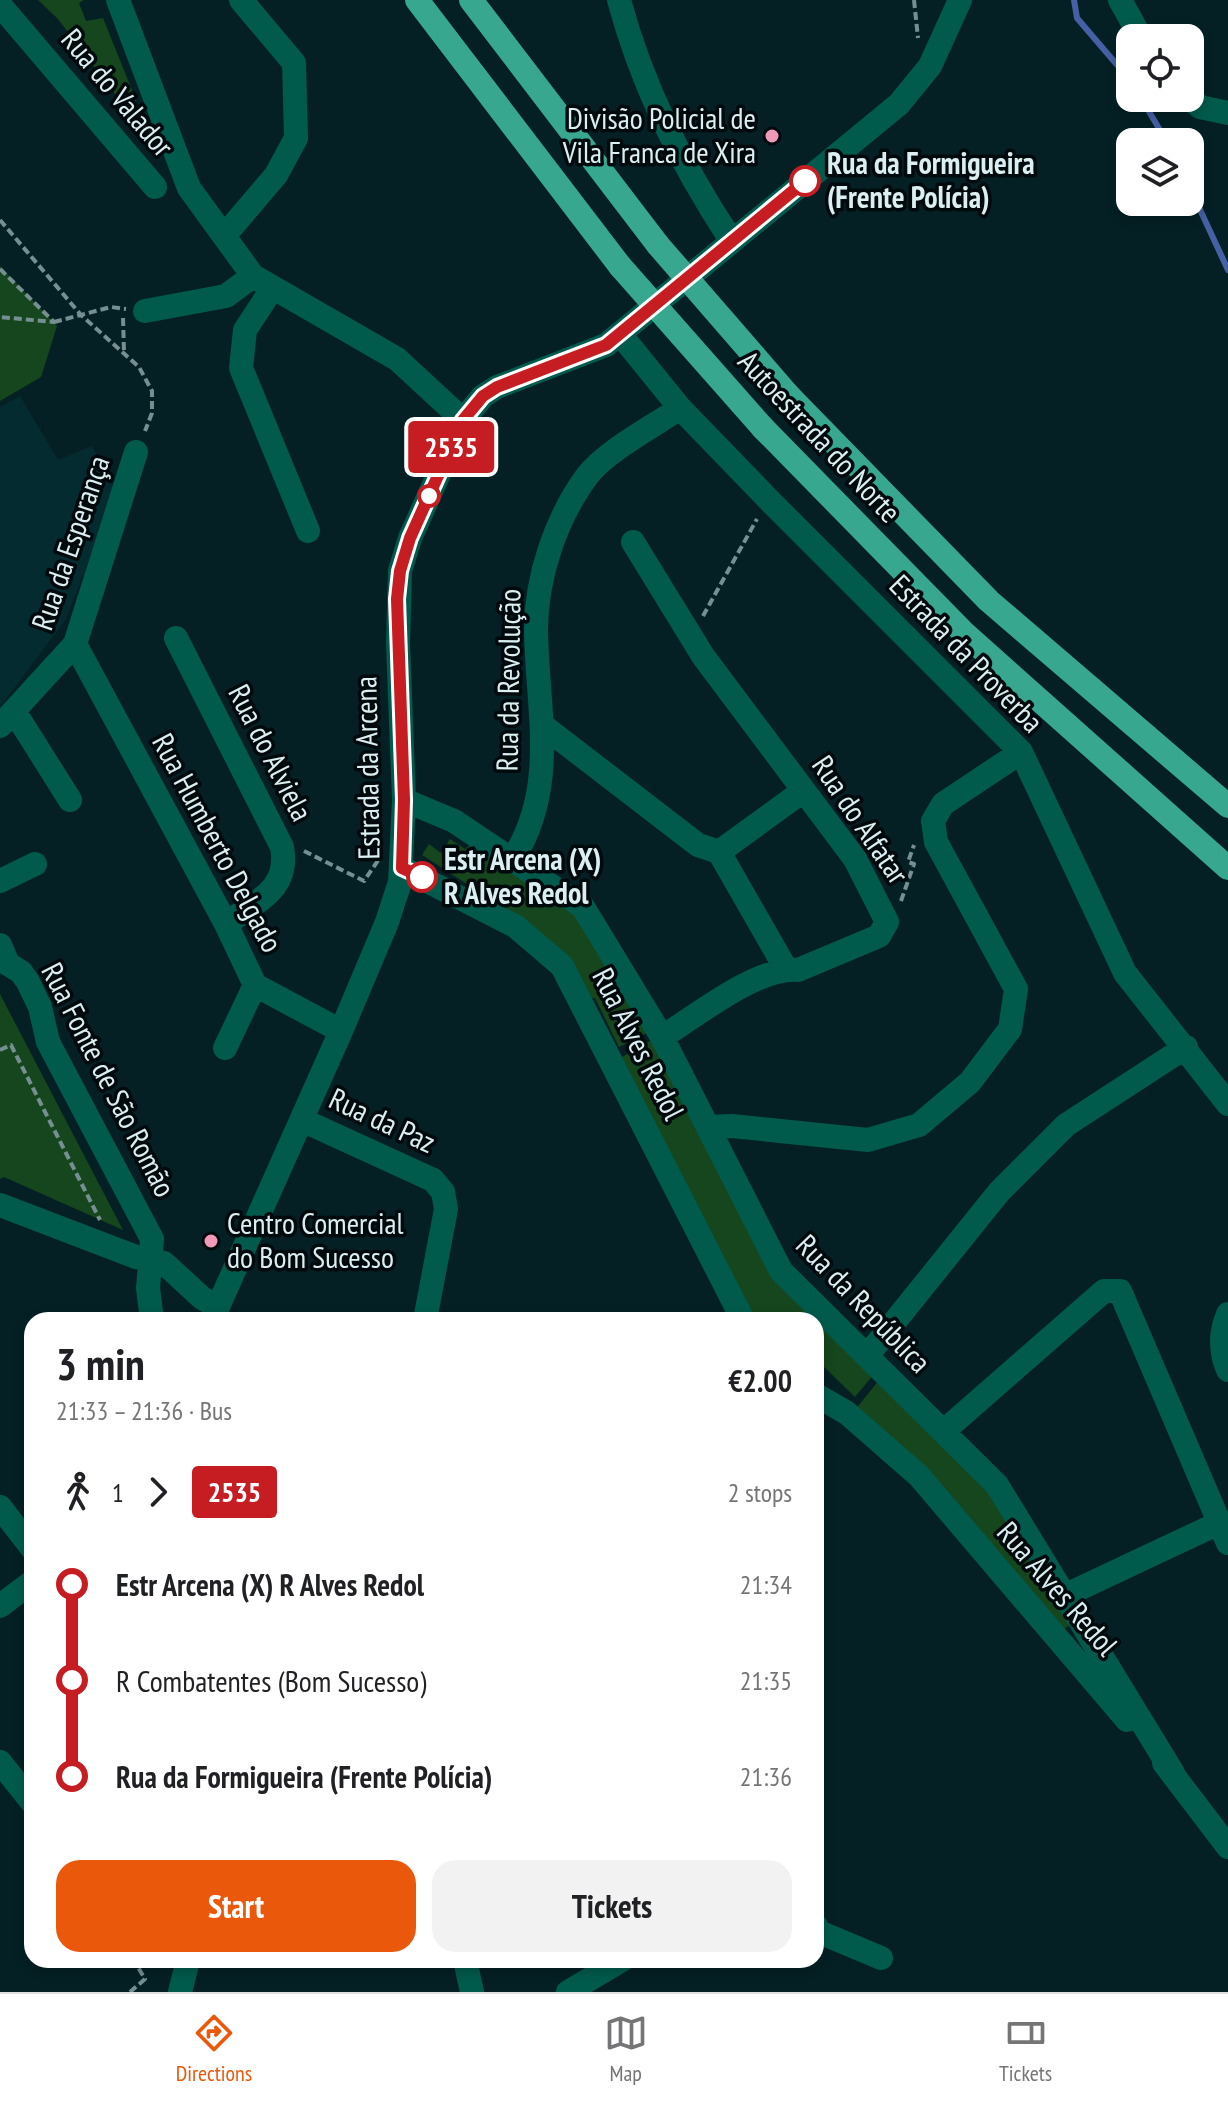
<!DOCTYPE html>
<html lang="en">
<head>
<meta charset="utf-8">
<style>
  :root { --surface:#fff; --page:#f2f2f2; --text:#202124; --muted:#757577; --line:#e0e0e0; --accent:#ea580c }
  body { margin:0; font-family:"PT Sans Narrow",sans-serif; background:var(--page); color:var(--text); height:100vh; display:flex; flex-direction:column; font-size:30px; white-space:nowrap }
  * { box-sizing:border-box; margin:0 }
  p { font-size:26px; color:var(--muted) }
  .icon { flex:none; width:44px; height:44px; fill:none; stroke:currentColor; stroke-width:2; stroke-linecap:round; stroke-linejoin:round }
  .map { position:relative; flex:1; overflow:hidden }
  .panel { position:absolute; left:24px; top:1312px; width:800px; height:656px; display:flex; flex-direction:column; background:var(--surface); border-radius:24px; box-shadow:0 4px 12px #0003 }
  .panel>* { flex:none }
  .badge { padding:0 16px; border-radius:6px; font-size:28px; line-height:52px }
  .fabs { position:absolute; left:1116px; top:24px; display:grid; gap:16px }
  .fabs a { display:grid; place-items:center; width:88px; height:88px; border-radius:16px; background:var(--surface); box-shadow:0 4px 12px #0003; font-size:40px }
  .map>.badge { position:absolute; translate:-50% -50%; box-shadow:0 0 0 4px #fff }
  .legs { display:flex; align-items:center; gap:12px; height:88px; padding:0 32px; font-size:26px }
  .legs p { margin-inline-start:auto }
  .overview { display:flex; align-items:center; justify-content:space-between; height:136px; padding:0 32px }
  h1 { font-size:44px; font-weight:700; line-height:60px }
  .primary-button { display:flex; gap:16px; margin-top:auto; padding:16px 32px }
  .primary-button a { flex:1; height:92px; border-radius:24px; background:var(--accent); color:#fff; font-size:32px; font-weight:700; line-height:92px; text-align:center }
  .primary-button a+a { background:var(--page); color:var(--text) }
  ul { padding:0 32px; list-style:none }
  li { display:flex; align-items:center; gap:28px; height:96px; font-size:30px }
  li i { display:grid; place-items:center; width:12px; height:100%; margin:0 10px; background:currentColor }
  li i::after { content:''; width:20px; height:20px; margin:-10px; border:6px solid; border-radius:50%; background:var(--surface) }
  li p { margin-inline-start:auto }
  li:first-child i { background:linear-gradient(#0000 50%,currentColor 0) }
  li:last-child i { background:linear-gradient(currentColor 50%,#0000 0) }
  .menu { display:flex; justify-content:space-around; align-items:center; height:112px; border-top:2px solid var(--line); background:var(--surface); font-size:22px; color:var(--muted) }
  .menu a { display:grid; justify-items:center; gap:4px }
  .menu .selected { color:var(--accent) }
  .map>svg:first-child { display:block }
  .built { fill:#042b30 }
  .green { fill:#15461d }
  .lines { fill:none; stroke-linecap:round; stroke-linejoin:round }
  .stream { stroke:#4660a5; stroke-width:6 }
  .path { stroke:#768f92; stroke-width:4; stroke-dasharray:8 4; stroke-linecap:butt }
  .minor { stroke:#005b4c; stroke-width:24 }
  .highway { stroke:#37a790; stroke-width:24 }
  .highway-bridge { stroke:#37a790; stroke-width:24 }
  .line-1-casing { stroke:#fff; stroke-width:18 }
  .line-1 { stroke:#c61d23; stroke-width:12 }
  .poi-dot { fill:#ef9ab8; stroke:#00090b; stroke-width:3 }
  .stop-1-dot { fill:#fff; stroke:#c61d23; stroke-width:4 }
  .labels { text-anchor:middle; stroke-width:7; stroke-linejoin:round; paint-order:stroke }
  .street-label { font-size:30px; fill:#daeff1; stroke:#00090b }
  .poi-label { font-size:30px; fill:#daeff1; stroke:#00090b; text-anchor:end }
  .stop-label { font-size:30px; font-weight:bold; fill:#daeff1; stroke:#00090b; text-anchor:start }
</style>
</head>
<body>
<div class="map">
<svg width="1228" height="1992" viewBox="0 0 1228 1992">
  <rect width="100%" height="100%" fill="#042024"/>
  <!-- built -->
  <path class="built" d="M 20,396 L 58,460 L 92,446 L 115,492 L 66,619 L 0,707 L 0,407 Z"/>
  <!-- green -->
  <path class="green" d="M 38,0 L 84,0 L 79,3 L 86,21 L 103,18 L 136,100 L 135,116 L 127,110 L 58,19 Z
    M 0,266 L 57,326 L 41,377 L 0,401 Z
    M 450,839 L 465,849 L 472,843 L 580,917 L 649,1032 L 619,1047 L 595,998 L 586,999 L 492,908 L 493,901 L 422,855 L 429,844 L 441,853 Z
    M 0,994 L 123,1230 L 4,1177 L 0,1179 Z
    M 653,1039 L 764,1260 L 875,1373 L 855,1397 L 822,1365 L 816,1371 L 816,1320 L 755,1320 L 743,1306 L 620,1058 Z
    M 880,1379 L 996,1496 L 1075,1622 L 1061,1631 L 854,1411 Z"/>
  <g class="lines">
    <!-- stream -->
    <path class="stream" d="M 1074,0 L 1077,18 L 1130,80
      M 1141,98 L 1167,142
      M 1190,188 L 1228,270"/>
    <!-- path -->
    <path class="path" d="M 914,0 L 918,38
      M 0,220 L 81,315 L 139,367 L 152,391 L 152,413 L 145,431
      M 0,269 L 54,322 L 0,317
      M 123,318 L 124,352
      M 54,322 L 111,307 L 126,309
      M 703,616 L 757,519
      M 304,851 L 364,881 L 379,859
      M 901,901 L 914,864 L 908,862 L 914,845
      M 0,1050 L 11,1045 L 100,1220
      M 130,1992 L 145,1979 L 136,1964 L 138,1960"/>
    <!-- minor -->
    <path class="minor" d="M 118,0 L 189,188 L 253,276 L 397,359 L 463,420
      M 619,0 C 642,86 682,166 731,240
      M 1120,0 L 1141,38
      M 0,5 L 155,187
      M 1190,98 L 1200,107 L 1228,113
      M 224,236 L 276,175 L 296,138 L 294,63 L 241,0
      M 272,289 L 245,330 L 241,368 L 308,531
      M 145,311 L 226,296 L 253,276
      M 620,334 L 680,408 L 768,499 L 1021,752 L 1125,973 L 1228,1104
      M 633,542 L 703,656 L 855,859 L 887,922 L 879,936 L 798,970 C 756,967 698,1015 662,1037
      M 176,638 L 282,847 C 290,890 256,901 226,924
      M 75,644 L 226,924 L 255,985 L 341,1031
      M 14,711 L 70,800
      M 542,725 L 698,845 L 719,852 L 786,969
      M 0,726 L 75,644 L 136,452
      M 404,800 L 454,821 L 583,907 L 662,1037 L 781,1271 L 997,1485 L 1173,1773
      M 719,852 L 803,791
      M 512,860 C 559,788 537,710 536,630 C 536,577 556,518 587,476 C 606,451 654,426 680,408
      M 402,868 L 515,926 L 562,966 L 743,1320
      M 0,881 L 35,864
      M 0,945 L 8,964 L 21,972 L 28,982 L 40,1007 L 48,1042 L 152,1239 L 148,1288 L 152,1320
      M 225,1048 L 255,985
      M 302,1120 L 433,1180 L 443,1192 L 446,1209 L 425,1320
      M 708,1127 L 732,1126 L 868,1140 L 919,1125 L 970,1082 L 1010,1029 L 1016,989 L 936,842 L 933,821 L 943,804 L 1021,752
      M 0,1205 L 136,1257 L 164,1263 L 202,1298 L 217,1307
      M 1228,1314 C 1220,1332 1220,1352 1228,1370
      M 212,1320 L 341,1031 L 387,922 L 400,882 L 404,800 L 398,643 L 400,571 L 410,538 L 463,420 L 483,396 L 497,387 L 606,345 L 899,104 L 930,66 L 960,0
      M 867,1356 L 999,1192 L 1066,1125 L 1186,1047
      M 816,1395 L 847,1413 L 919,1476 L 1127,1720
      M 945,1430 L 1104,1291 L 1120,1291 L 1228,1543
      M 0,1507 L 32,1548
      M 1066,1595 L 1219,1523
      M 0,1606 L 32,1582
      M 0,1762 L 32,1802
      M 1164,1763 L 1228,1847
      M 816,1926 L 819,1932 L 881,1958
      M 465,1960 L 472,1992
      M 180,1992 L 188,1960
      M 568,1992 L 622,1960"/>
    <!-- highway -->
    <path class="highway" d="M 417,0 L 620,266
      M 471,0 L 658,245
      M 789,396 L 989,601 L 1228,806
      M 763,428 L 963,632 L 1228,868"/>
    <!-- highway-bridge -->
    <path class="highway-bridge" d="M 658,245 L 789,396
      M 620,266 L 763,428"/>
  </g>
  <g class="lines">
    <defs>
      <path id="line-1" d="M 422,877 L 402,868 L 404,800 L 397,599 L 400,571 L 410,538 L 463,420 L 483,396 L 497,387 L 606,345 L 805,181"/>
    </defs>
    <!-- line-1 casing -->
    <use href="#line-1" class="line-1-casing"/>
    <!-- line-1 -->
    <use href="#line-1" class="line-1"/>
  </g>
  <!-- markers -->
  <g class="poi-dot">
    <circle cx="772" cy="136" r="8"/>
    <circle cx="211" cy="1241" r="8"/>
  </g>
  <g class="stop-1-dot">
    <circle cx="805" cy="181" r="14"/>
    <circle cx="429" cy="496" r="10"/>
    <circle cx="422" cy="877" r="14"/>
  </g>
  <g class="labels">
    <!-- street labels -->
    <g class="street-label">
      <text transform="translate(117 93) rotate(50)" y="10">Rua do Valador</text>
      <text transform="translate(819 437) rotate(47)" y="10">Autoestrada do Norte</text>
      <text transform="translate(71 543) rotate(-71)" y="10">Rua da Esperança</text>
      <text transform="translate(966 654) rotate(46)" y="10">Estrada da Proverba</text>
      <text transform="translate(509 680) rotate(-89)" y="10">Rua da Revolução</text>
      <text transform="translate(270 753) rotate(63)" y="10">Rua do Alviela</text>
      <text transform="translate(368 768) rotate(-91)" y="10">Estrada da Arcena</text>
      <text transform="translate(860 820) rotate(56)" y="10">Rua do Alfatar</text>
      <text transform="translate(217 843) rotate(62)" y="10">Rua Humberto Delgado</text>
      <text transform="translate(638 1044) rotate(63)" y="10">Rua Alves Redol</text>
      <text transform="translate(108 1080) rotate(63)" y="10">Rua Fonte de São Romão</text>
      <text transform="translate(382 1121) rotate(25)" y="10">Rua da Paz</text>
      <text transform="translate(863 1304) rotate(46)" y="10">Rua da República</text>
      <text transform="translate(1057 1589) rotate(49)" y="10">Rua Alves Redol</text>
    </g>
    <!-- poi labels -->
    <g class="poi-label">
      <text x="756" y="129">Divisão Policial de<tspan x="756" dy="34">Vila Franca de Xira</tspan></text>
      <text x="227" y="1234" text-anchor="start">Centro Comercial<tspan x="227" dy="34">do Bom Sucesso</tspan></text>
    </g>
    <!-- stop labels -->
    <g class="stop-label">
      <text x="827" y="174">Rua da Formigueira<tspan x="827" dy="34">(Frente Polícia)</tspan></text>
      <text x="444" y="870">Estr Arcena (X)<tspan x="444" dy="34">R Alves Redol</tspan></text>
    </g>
  </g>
</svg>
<div class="fabs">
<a><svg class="icon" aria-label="locate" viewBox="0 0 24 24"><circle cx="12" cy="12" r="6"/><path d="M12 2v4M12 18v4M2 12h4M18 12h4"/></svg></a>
<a><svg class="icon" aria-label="layers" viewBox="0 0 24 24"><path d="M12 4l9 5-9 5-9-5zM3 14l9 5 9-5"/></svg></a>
</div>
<b class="badge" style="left:451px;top:447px;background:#c61d23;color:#fff">2535</b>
<section class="panel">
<div class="overview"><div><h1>3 min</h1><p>21:33 – 21:36 · Bus</p></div><b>€2.00</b></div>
<div class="legs"><svg class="icon" aria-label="walk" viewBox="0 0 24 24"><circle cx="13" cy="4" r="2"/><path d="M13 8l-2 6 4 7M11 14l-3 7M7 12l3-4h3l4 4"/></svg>1<svg class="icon" aria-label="forward" viewBox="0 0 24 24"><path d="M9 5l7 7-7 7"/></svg><b class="badge" style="background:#c61d23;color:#fff">2535</b><p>2 stops</p></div>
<ul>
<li><i style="color:#c61d23"></i><b>Estr Arcena (X) R Alves Redol</b><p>21:34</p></li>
<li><i style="color:#c61d23"></i><span>R Combatentes (Bom Sucesso)</span><p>21:35</p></li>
<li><i style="color:#c61d23"></i><b>Rua da Formigueira (Frente Polícia)</b><p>21:36</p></li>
</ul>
<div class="primary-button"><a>Start</a><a>Tickets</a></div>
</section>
</div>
<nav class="menu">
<a class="selected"><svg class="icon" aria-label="directions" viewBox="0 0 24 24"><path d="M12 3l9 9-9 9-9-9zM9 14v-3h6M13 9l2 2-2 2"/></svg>Directions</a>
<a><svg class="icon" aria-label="map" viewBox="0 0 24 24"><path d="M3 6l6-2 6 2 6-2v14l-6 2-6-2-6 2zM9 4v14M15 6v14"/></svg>Map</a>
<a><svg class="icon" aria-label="tickets" viewBox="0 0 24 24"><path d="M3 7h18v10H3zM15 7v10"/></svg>Tickets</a>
</nav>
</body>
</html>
